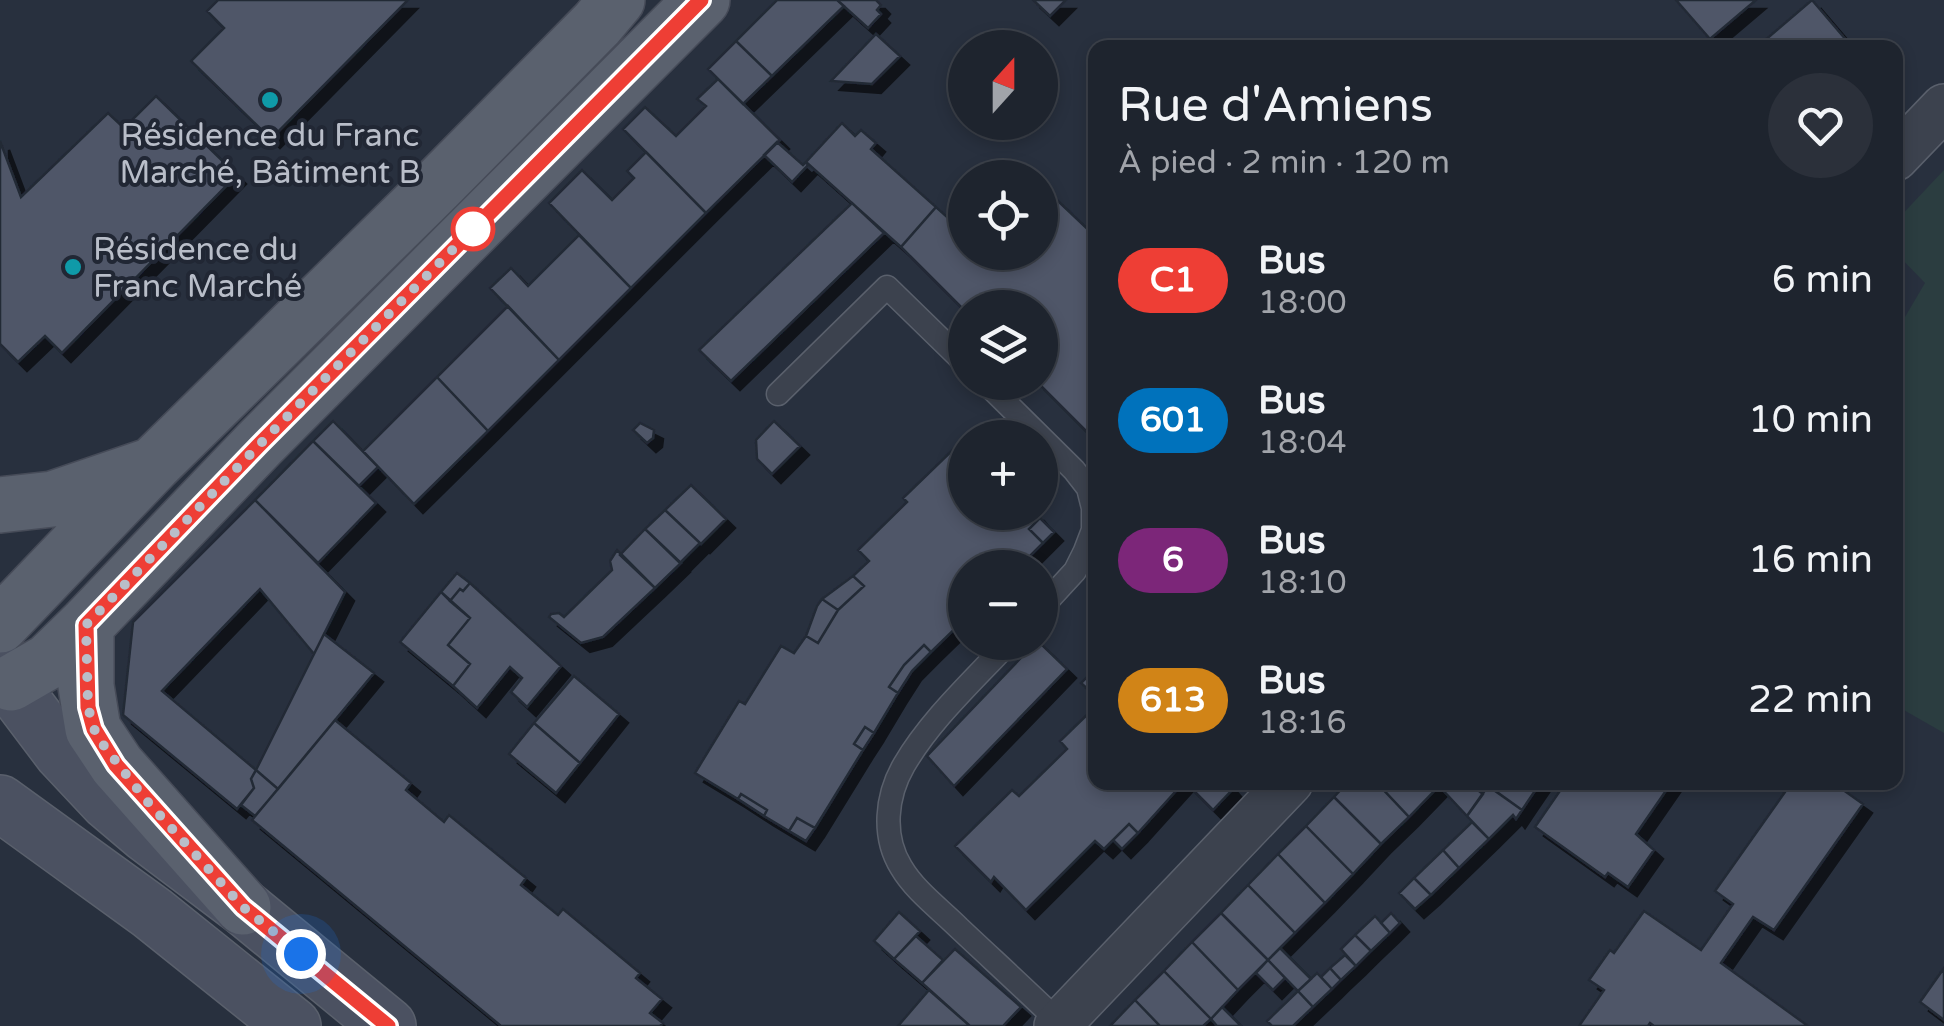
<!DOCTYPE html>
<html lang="fr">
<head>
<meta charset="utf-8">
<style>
  :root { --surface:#1e242e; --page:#2b303a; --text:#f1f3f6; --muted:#a1a4aa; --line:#3c414a }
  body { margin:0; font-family:"Varela Round",sans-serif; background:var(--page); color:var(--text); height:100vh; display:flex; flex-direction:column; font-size:38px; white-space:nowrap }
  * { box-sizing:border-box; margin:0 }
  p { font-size:32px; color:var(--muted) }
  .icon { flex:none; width:55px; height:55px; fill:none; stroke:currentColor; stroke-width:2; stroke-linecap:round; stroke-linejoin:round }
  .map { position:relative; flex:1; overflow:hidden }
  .panel { position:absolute; left:1088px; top:40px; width:815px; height:750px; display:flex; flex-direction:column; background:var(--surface); border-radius:20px; box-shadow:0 5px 15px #0003,0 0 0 2px var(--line) }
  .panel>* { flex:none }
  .badge { padding:0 20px; border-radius:32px; font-size:35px; line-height:65px }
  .needle { width:65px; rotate:21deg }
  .controls { position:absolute; left:948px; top:30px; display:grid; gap:20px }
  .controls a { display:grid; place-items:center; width:110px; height:110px; border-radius:50%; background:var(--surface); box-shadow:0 5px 15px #0003,0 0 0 2px var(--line); font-size:50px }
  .you { position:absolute; width:50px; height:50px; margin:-25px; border:8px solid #fff; border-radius:50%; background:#1a73e8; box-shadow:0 0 0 15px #1a73e833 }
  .map>.badge { position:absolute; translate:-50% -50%; box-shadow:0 0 0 5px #fff }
  .round { display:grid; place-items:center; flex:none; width:105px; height:105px; border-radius:52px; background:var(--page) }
  .headline { display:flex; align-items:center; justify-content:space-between; height:170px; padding:0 30px }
  h1 { font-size:48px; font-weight:600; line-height:75px }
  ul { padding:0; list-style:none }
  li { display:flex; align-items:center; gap:30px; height:140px; padding:0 30px }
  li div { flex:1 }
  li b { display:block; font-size:38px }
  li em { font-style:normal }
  li .badge { min-width:110px; font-weight:700; text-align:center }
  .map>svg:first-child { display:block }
  .green { fill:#2b3d40 }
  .building { fill:#4f5767; stroke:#232936; stroke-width:2.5; filter:url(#shadow) }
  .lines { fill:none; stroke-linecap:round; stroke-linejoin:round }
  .lane-casing { stroke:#5a606c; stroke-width:25 }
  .street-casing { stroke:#5a606c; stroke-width:48 }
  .secondary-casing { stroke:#5a606c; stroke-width:58 }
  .primary-casing { stroke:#464b58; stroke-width:58 }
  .lane { stroke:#3c424e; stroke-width:22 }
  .street { stroke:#3c424e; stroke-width:45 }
  .secondary { stroke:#4b5161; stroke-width:55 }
  .primary { stroke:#5a616e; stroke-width:55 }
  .line-casing { stroke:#fff; stroke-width:22 }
  .line { stroke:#ee3e35; stroke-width:15 }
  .walk { stroke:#b9bec9; stroke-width:10; stroke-dasharray:0 18 }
  .culture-dot { fill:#0f9aa8; stroke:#212734; stroke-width:4 }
  .stop-dot { fill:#fff; stroke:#ee3e35; stroke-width:5 }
  .labels { text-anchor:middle; stroke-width:8; stroke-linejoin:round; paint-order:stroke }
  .poi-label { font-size:32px; fill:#b9bec9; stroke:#212734 }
</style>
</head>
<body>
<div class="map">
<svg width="1944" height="1026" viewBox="0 0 1944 1026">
  <defs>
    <filter id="shadow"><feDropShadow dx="9" dy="9" stdDeviation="0" flood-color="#0009"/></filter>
  </defs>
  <rect width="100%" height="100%" fill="#28303e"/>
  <!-- green -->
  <path class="green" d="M 1944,170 L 1944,733 L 1895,705 L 1895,334 L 1925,283 L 1895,252 L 1895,222 Z"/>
  <!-- building -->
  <path class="building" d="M 218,0 L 408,0 L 271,139 L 191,61 L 224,28 L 207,11 Z
    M 777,0 L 837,0 L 844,6 L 772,76 L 736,41 Z
    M 837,0 L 876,0 L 881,5 L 877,10 L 881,14 L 868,28 Z
    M 1033,0 L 1066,0 L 1050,16 Z
    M 1676,0 L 1756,0 L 1710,39 Z
    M 1812,0 L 1853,48 L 1757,48 L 1757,47 Z
    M 876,34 L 900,56 L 872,84 L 831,81 Z
    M 736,41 L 772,76 L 743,104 L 708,69 Z
    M 718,79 L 780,140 L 706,213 L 623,129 L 645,107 L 676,136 L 706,106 L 697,99 Z
    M 156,96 L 237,175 L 62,353 L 45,336 L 18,362 L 0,344 L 0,141 L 21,197 L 108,113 L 124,128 Z
    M 842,123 L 855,136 L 861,130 L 876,143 L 871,149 L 936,207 L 901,247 L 806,162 Z
    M 777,142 L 803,165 L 806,162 L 808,165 L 792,182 L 764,155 Z
    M 646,152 L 706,213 L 631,288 L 549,203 L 582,170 L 612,200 L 634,178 L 627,171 Z
    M 1040,184 L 1095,236 L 1095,440 L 1037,382 L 1040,382 L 1040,308 L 965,308 L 965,311 L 901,247 L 936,207 L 965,233 L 965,252 L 1040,252 Z
    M 852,203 L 884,233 L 731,381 L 699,350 Z
    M 579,235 L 631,288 L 559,360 L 490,288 L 511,268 L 528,286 Z
    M 508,306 L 559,360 L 488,431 L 437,377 Z
    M 437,377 L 488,431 L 414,504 L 363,451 Z
    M 333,421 L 378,467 L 359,486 L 313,441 Z
    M 774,421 L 800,446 L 772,474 L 757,459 L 756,440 Z
    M 640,423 L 654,430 L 653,438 L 647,443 L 633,430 Z
    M 964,439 L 965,512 L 1035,512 L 1040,518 L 1029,529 L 1043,543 L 1018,568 L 965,568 L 965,605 L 956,613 L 963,621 L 931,652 L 924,645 L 904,665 L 889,687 L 898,693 L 874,733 L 865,727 L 854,744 L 863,750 L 815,828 L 797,818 L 789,831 L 764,816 L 767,810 L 741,794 L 738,799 L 695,773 L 739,701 L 745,704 L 781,646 L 794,653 L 806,636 L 818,643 L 838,610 L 864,586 L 853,576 L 869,561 L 858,550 L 907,502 L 903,498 Z
    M 313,441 L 376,503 L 318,563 L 255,500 Z
    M 691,485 L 726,519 L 701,544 L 665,510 Z
    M 255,500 L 345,592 L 314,654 L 260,589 L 162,691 L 256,770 L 251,779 L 254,788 L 237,809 L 123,715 L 133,622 Z
    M 665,510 L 700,543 L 680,563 L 645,529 Z
    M 1040,518 L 1054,532 L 1043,543 L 1029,529 Z
    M 645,529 L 681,563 L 655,588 L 620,555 Z
    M 617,550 L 655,588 L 603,637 L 581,643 L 549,617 L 551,614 L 559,613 L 564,617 L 612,570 L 610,561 Z
    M 457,573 L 470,583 L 463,591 L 460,589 L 450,601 L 441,592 Z
    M 853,576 L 864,586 L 838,610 L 822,599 Z
    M 470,583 L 561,666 L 527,707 L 511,692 L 522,678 L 510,667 L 477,708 L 453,686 L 470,664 L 448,645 L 470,618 L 450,601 L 460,589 L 463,591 Z
    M 441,592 L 470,618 L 448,645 L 470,664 L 453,686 L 400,642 Z
    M 822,599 L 838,610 L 818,643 L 806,636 L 817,606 Z
    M 324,634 L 374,673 L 278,789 L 256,770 Z
    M 1036,642 L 1039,642 L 1067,669 L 954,786 L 927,756 Z
    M 924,645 L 931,652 L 912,671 L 898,693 L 889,687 L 904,665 Z
    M 1095,669 L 1095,696 L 1081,683 Z
    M 574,676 L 619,714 L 580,763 L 534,723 Z
    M 1095,707 L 1095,782 L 1184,782 L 1138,833 L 1129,824 L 1104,849 L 1095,841 L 1026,910 L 994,877 L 991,882 L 955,846 L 1012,790 L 1019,796 L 1067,749 L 1060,741 Z
    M 335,720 L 411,783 L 406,790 L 444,822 L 449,815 L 526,878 L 521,885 L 558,915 L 563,909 L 640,973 L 636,978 L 662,999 L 650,1013 L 663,1023 L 660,1026 L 501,1026 L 252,820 Z
    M 534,723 L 580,763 L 556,793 L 509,754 Z
    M 865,727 L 874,733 L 863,750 L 854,744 Z
    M 256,770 L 278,789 L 255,816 L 241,805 L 254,788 L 251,779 Z
    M 1185,782 L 1227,782 L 1233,789 L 1213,810 Z
    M 1348,782 L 1376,782 L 1409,817 L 1381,844 L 1334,797 Z
    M 1376,782 L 1435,782 L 1439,786 L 1409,817 Z
    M 1442,782 L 1467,782 L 1483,794 L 1467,816 L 1439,786 Z
    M 1483,782 L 1541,782 L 1522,810 Z
    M 1566,782 L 1672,782 L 1636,834 L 1654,850 L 1628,887 L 1608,873 L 1605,877 L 1535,827 Z
    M 1792,782 L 1832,782 L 1863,804 L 1774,930 L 1753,917 L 1721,963 L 1808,1026 L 1654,1026 L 1650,1023 L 1648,1026 L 1579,1026 L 1604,990 L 1589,980 L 1610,950 L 1614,953 L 1644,911 L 1701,950 L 1733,904 L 1715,891 Z
    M 1488,786 L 1522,810 L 1516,819 L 1513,815 L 1489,839 L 1467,816 Z
    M 741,794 L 767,810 L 764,816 L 738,799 Z
    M 1334,797 L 1381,844 L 1353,874 L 1306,826 Z
    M 797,818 L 815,828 L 806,841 L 789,831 Z
    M 1472,822 L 1489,839 L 1459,868 L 1443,850 Z
    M 1129,824 L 1138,833 L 1122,849 L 1113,840 Z
    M 1306,826 L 1353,874 L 1325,903 L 1278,854 Z
    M 1443,850 L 1459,868 L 1431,895 L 1414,878 Z
    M 1278,854 L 1325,903 L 1295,933 L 1248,885 Z
    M 1414,878 L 1431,895 L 1415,909 L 1399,893 Z
    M 1248,885 L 1295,933 L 1268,960 L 1221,913 Z
    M 899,912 L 920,931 L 894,959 L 874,941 Z
    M 1221,913 L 1268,960 L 1238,990 L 1192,942 Z
    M 1391,913 L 1400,923 L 1390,933 L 1381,923 Z
    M 1375,916 L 1390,933 L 1371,951 L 1355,935 Z
    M 1355,935 L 1371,951 L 1356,966 L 1341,949 Z
    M 916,936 L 943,960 L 922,983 L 894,959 Z
    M 1192,942 L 1238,990 L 1211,1019 L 1164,971 Z
    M 1280,948 L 1311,979 L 1298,991 L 1268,960 Z
    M 955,949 L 1021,1007 L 1003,1026 L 970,1026 L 922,983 Z
    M 1345,955 L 1356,966 L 1341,980 L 1330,968 Z
    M 1268,960 L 1285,978 L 1273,990 L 1256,973 Z
    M 1330,968 L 1341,980 L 1332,989 L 1321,977 Z
    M 1944,968 L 1944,1020 L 1920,1002 Z
    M 1164,971 L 1211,1019 L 1203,1026 L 1160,1026 L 1135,1000 Z
    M 1317,973 L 1332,989 L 1313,1007 L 1298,991 Z
    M 929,990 L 970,1026 L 898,1026 Z
    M 1298,991 L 1313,1007 L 1293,1026 L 1272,1026 L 1267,1021 Z
    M 1135,1000 L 1160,1026 L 1110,1026 Z
    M 1222,1007 L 1241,1026 L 1217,1026 L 1211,1019 Z"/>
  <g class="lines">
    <defs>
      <path id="lane" d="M 985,382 L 1074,470 L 1088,488 L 1093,508 L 1093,530 L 1085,551 L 1075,571 L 1040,609
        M 778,394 L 887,287 L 965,363
        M 1009,642 C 973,681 931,719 904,765 C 886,796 882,836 901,867 C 915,891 940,909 959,928 C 993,960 1027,991 1060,1023"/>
      <path id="street" d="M 1895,158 L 1944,107
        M 1057,1026 L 1290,782"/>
      <path id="secondary" d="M 0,671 L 62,753 L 107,801 L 146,834 L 243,907 L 388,1026
        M 0,803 L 152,913 L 293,1026"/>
      <path id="primary" d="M 0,505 L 53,499 L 147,467
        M 0,625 L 154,464 L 437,186 L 597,24 L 617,0
        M 86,625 L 86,686 L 93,729 L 117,765 L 243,907
        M 11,683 L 49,661 L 86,625 L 259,444 L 702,0"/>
    </defs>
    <!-- lane casing -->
    <use href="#lane" class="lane-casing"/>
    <!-- street casing -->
    <use href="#street" class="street-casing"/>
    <!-- secondary casing -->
    <use href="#secondary" class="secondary-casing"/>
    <!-- primary casing -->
    <use href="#primary" class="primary-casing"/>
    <!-- lane -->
    <use href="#lane" class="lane"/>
    <!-- street -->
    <use href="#street" class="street"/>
    <!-- secondary -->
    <use href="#secondary" class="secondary"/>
    <!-- primary -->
    <use href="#primary" class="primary"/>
  </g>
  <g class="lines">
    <defs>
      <path id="line" d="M 388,1026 L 243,907 L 116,765 L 94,729 L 88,707 L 86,625 L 260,444 L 701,0"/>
    </defs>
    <!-- line casing -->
    <use href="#line" class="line-casing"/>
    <!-- line -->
    <use href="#line" class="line"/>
    <!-- walk -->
    <path class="walk" d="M 301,954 L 243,907 L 146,800 L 104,746 L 94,729 L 88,707 L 86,625 L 260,444 L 480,222 L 473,229"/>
  </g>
  <!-- markers -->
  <g class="culture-dot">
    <circle cx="270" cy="100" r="10"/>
    <circle cx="73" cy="267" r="10"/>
  </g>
  <circle class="stop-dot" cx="473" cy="229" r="20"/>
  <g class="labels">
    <!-- poi labels -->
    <g class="poi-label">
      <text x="270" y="146">Résidence du Franc<tspan x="270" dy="37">Marché, Bâtiment B</tspan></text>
      <text x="93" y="260" text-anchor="start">Résidence du<tspan x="93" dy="37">Franc Marché</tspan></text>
    </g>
  </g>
</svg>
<div class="controls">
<a><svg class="needle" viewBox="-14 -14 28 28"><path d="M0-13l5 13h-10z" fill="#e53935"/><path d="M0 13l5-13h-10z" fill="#a1a4aa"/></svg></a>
<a><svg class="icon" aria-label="locate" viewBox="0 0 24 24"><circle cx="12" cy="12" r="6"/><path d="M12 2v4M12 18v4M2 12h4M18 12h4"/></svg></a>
<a><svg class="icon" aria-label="layers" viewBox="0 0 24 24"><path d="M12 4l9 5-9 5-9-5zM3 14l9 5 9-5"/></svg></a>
<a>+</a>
<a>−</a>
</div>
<div class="you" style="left:301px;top:954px"></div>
<section class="panel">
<div class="headline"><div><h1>Rue d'Amiens</h1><p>À pied · 2 min · 120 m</p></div><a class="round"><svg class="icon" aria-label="heart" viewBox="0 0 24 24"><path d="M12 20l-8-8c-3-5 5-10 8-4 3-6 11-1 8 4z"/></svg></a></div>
<ul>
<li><span class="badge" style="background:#ee3e35;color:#fff">C1</span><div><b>Bus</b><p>18:00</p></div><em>6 min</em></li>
<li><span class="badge" style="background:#0072bc;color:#fff">601</span><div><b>Bus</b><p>18:04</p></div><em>10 min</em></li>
<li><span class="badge" style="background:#7c2679;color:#fff">6</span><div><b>Bus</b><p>18:10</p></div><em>16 min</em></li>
<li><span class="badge" style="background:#d18417;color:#fff">613</span><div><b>Bus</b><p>18:16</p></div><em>22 min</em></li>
</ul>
</section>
</div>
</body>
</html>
